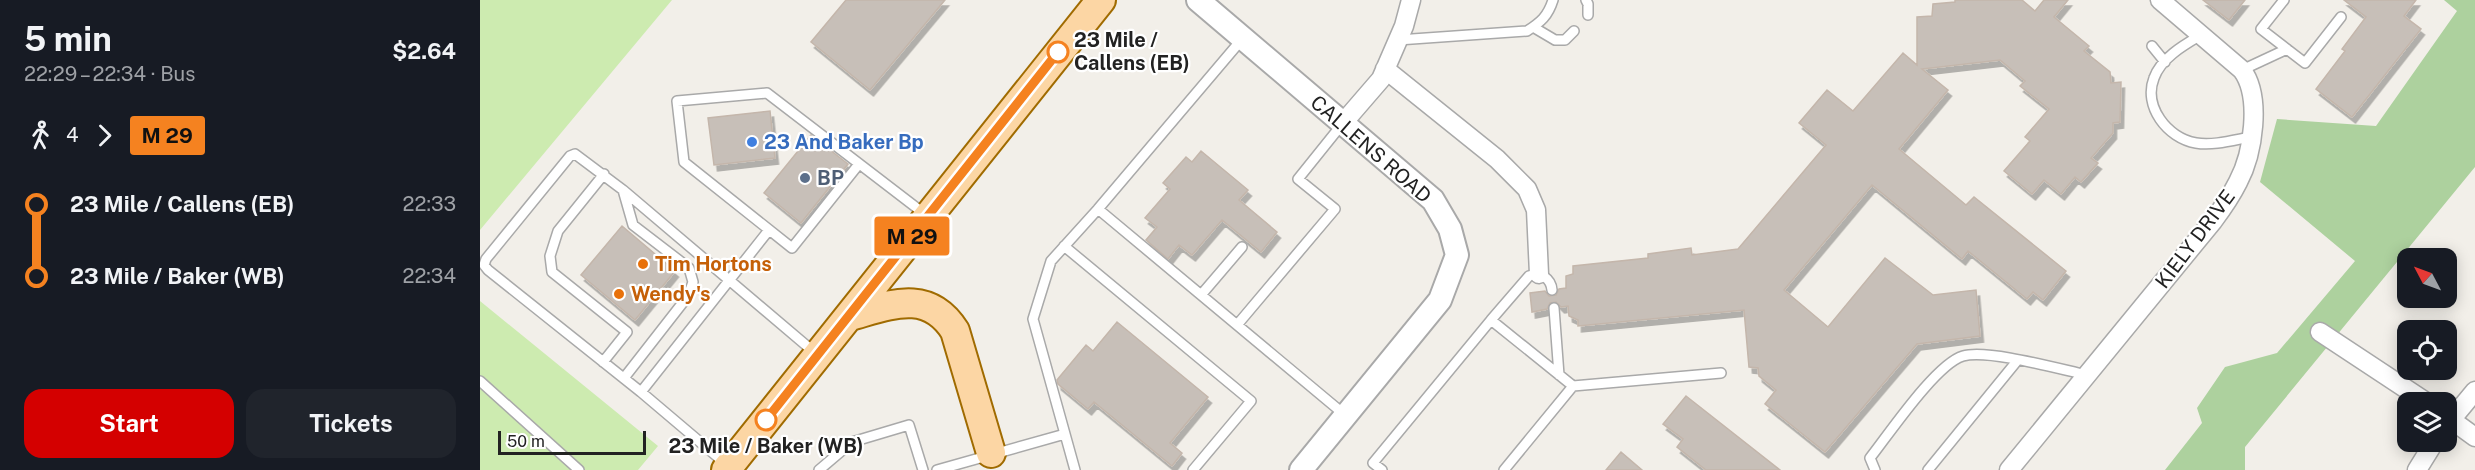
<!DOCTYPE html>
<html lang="en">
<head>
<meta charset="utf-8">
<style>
  :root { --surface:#171b24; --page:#20242c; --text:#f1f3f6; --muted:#9ea1a6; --accent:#d40000 }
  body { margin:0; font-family:"Public Sans",sans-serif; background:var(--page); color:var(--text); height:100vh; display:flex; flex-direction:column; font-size:22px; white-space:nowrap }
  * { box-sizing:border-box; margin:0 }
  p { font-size:20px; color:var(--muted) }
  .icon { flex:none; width:33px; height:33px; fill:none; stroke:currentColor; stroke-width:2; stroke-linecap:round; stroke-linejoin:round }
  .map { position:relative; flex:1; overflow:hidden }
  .panel { display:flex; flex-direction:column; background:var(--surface); width:480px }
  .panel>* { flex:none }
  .badge { padding:0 12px; border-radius:4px; font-size:21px; line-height:39px }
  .needle { width:39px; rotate:311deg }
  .controls { position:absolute; left:1917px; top:248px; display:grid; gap:12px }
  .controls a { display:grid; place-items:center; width:60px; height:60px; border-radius:12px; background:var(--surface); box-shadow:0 3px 15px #0003; font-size:30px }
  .scale { position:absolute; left:18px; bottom:15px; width:148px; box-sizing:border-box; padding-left:6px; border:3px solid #222; border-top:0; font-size:16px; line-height:21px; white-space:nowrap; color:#222; -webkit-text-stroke:4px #fff; paint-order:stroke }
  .map>.badge { position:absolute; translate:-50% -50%; box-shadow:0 0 0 3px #fff }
  .legs { display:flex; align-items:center; gap:9px; height:66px; padding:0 24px; font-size:20px }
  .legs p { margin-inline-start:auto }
  .overview { display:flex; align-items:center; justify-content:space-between; height:102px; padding:0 24px }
  h1 { font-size:33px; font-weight:700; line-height:45px }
  .action { display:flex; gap:12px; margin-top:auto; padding:12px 24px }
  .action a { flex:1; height:69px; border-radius:18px; background:var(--accent); color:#fff; font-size:24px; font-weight:700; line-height:69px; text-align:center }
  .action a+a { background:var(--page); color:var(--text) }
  ul { padding:0 24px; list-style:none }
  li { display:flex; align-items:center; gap:21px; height:72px; font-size:22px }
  li i { display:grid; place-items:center; width:9px; height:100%; margin:0 8px; background:currentColor }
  li i::after { content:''; width:15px; height:15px; margin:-8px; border:4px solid; border-radius:50%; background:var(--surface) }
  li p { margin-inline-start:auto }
  li:first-child i { background:linear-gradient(#0000 50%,currentColor 0) }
  li:last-child i { background:linear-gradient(currentColor 50%,#0000 0) }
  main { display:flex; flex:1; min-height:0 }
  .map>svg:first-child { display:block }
  .grass { fill:#cdebb0 }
  .forest { fill:#add19e }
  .building { fill:#c7bfb8; stroke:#c4b6ab; stroke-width:1.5; filter:url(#shadow) }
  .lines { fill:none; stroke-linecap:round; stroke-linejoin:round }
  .service-casing { stroke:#a9a9a9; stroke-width:12 }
  .minor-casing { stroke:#a9a9a9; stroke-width:21 }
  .tertiary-casing { stroke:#a9a9a9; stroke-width:26 }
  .primary-casing { stroke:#a06b00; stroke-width:32 }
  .service { stroke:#fff; stroke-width:9 }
  .minor { stroke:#fff; stroke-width:18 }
  .tertiary { stroke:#fff; stroke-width:22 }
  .primary { stroke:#fcd6a4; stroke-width:28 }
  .line-1-casing { stroke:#fff; stroke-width:14 }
  .line-1 { stroke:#f58220; stroke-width:9 }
  .stop-1-dot { fill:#fff; stroke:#f58220; stroke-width:3 }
  .shop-dot { fill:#3f7fe0; stroke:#fff; stroke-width:2 }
  .service-dot { fill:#5c6f8a; stroke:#fff; stroke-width:2 }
  .food-dot { fill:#e8710a; stroke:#fff; stroke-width:2 }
  .labels { text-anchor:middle; stroke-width:4.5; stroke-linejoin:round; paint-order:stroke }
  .stop-label { font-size:20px; font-weight:bold; fill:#222; stroke:#fff; text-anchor:start }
  .shop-label { font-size:20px; font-weight:bold; fill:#366cbe; stroke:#fff; text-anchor:start }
  .street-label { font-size:20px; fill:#222; stroke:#fff }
  .service-label { font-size:20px; font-weight:bold; fill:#4e5e75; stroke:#fff; text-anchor:start }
  .food-label { font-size:20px; font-weight:bold; fill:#c56008; stroke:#fff; text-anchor:start }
</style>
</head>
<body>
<main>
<section class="panel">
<div class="overview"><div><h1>5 min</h1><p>22:29 – 22:34 · Bus</p></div><b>$2.64</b></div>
<div class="legs"><svg class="icon" aria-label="walk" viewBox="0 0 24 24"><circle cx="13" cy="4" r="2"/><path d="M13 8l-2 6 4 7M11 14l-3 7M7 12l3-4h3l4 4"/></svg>4<svg class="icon" aria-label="forward" viewBox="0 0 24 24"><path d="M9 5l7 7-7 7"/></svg><b class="badge" style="background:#f58220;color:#111">M 29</b></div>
<ul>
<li><i style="color:#f58220"></i><b>23 Mile / Callens (EB)</b><p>22:33</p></li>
<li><i style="color:#f58220"></i><b>23 Mile / Baker (WB)</b><p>22:34</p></li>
</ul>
<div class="action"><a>Start</a><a>Tickets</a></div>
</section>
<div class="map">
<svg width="1995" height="470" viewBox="0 0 1995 470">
  <defs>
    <filter id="shadow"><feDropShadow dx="3.5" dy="6" stdDeviation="0" flood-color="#0004"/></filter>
  </defs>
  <rect width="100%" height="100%" fill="#f2efe9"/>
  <!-- grass -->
  <path class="grass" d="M 0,0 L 192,0 L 0,230 Z
    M 0,301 L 178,446 L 158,470 L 0,470 Z"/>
  <!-- forest -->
  <path class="forest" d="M 1964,0 L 1995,0 L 1995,167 L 1765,447 L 1765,470 L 1685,470 L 1722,423 L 1717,408 L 1745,367 L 1797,353 L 1875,261 L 1780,182 L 1797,119 L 1896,126 L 1977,11 Z"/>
  <!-- building -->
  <path class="building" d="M 366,0 L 465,0 L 390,90 L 331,42 Z
    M 1475,0 L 1542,0 L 1555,11 L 1564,0 L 1588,0 L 1574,17 L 1609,46 L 1604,51 L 1630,72 L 1631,83 L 1641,82 L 1640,122 L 1633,123 L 1633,133 L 1611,158 L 1618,163 L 1601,182 L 1595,177 L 1581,194 L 1564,180 L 1552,194 L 1524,171 L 1550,141 L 1545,137 L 1569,109 L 1540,86 L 1545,81 L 1520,60 L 1442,69 L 1468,90 L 1419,149 L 1486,205 L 1494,197 L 1586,271 L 1563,300 L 1553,292 L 1547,299 L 1488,251 L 1482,259 L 1392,185 L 1304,290 L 1348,327 L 1405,258 L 1453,295 L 1496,290 L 1500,336 L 1437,344 L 1345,452 L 1285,404 L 1296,390 L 1279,376 L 1278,368 L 1269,367 L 1264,310 L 1098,326 L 1098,320 L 1089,316 L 1088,306 L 1081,307 L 1076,302 L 1070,303 L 1067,309 L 1052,312 L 1050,293 L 1065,291 L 1069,296 L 1076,295 L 1079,289 L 1086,288 L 1086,276 L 1093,274 L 1093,266 L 1168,258 L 1168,254 L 1211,248 L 1212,255 L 1258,249 L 1346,145 L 1319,123 L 1347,90 L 1373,111 L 1423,53 L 1437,65 L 1437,17 L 1452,16 L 1453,4 L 1475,2 Z
    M 1723,0 L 1765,0 L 1749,20 Z
    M 1864,0 L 1936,0 L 1924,16 L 1941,29 L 1872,117 L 1836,89 L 1865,51 L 1862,49 L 1886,17 Z
    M 290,111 L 295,158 L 234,165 L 228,118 Z
    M 331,135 L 368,164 L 321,223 L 284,193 Z
    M 721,151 L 768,190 L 759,200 L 797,232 L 781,252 L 742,220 L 712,255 L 699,245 L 688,259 L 666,240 L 677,227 L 665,218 L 690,189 L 683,183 L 706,157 L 712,162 Z
    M 142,226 L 195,271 L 155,320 L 101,275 Z
    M 637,322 L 728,397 L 690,443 L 702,453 L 692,466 L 614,402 L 608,409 L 578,384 L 577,380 L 606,345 L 613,351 Z
    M 1206,396 L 1300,470 L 1226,470 L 1197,447 L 1203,439 L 1183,424 Z
    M 1141,452 L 1162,470 L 1126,470 Z"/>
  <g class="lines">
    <defs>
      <path id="service" d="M 1106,0 L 1108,4 L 1108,15
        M 1804,0 L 1781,29 L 1825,63 L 1861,17
        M 1053,27 L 1075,40 L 1085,40 L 1094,31
        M 1721,35 C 1704,45 1681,58 1674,78 C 1663,106 1687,138 1716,143 C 1733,146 1754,140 1771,137
        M 918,40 L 1047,31 C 1061,22 1068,16 1073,0
        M 1672,46 L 1685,62
        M 1762,70 L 1807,49
        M 379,164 L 312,248 L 204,162 L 197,101 L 287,93 L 446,215
        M 143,190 L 153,225 L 209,268 L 213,282 L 208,296 L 144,378
        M 618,209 L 865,415
        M 584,246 L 771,401 L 713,470
        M 721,295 L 762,247
        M 1074,308 L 1079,375
        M 1011,320 L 1049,276 C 1061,271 1071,279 1072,290
        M 757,325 L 855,209 L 818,179 L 863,123
        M 123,362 L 147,332 L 72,272 L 70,256 L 78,231 L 124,174
        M 0,381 L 99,470
        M 1093,386 L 1241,373
        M 161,392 L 289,230
        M 585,434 L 595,470
        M 246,464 L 161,392 L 8,270 L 4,265 L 6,259 L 90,156 L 95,154 L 143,190 L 334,352
        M 339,470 L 372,442 L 429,425 L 443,470
        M 457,470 L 585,434 L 553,319 L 571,261 L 618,209 L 763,38
        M 902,470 L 893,463 L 1011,320 L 1093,386 L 1024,470
        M 1395,470 L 1390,458 C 1409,434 1456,364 1483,356 C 1508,349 1579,369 1607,375
        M 1448,470 L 1537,361"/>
      <path id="minor" d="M 905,69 L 1017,159 L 1047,189 L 1056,210 L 1059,274
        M 863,123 L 901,79 L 924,26 L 931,0
        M 1840,332 L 1946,402
        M 1966,416 L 1995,437
        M 1966,426 L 1995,391
        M 1529,470 L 1733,221 C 1742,209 1751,196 1758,182 C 1773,154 1782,97 1762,70 L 1680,0
        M 1937,470 L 1955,441"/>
      <path id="tertiary" d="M 718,0 L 953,200 L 970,229 L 977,255 L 960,300 L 821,470"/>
      <path id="primary" d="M 370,316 C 410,305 448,288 475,331 L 511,453
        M 246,470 L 621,0"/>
    </defs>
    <!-- service casing -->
    <use href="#service" class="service-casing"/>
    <!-- minor casing -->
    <use href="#minor" class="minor-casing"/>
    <!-- tertiary casing -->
    <use href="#tertiary" class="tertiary-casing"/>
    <!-- primary casing -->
    <use href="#primary" class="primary-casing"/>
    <!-- service -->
    <use href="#service" class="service"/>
    <!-- minor -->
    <use href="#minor" class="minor"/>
    <!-- tertiary -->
    <use href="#tertiary" class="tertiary"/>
    <!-- primary -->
    <use href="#primary" class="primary"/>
  </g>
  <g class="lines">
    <defs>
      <path id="line-1" d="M 286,420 L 578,52"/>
    </defs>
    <!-- line-1 casing -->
    <use href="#line-1" class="line-1-casing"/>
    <!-- line-1 -->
    <use href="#line-1" class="line-1"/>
  </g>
  <!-- markers -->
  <g class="stop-1-dot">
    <circle cx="578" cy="52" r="10"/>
    <circle cx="286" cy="420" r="10"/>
  </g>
  <circle class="shop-dot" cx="272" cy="142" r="6"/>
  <circle class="service-dot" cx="325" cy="178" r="6"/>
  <g class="food-dot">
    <circle cx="163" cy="264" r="6"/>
    <circle cx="139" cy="294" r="6"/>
  </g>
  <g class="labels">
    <!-- stop labels -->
    <g class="stop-label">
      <text x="594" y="47">23 Mile /<tspan x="594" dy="23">Callens (EB)</tspan></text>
      <text x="286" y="453" text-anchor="middle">23 Mile / Baker (WB)</text>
    </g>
    <!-- shop labels -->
    <g class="shop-label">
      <text x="284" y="149">23 And Baker Bp</text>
    </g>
    <!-- street labels -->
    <g class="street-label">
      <text transform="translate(891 149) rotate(41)" y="7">CALLENS ROAD</text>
      <text transform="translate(1715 239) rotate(-53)" y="7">KIELY DRIVE</text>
    </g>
    <!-- service labels -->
    <g class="service-label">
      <text x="337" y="185">BP</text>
    </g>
    <!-- food labels -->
    <g class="food-label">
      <text x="175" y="271">Tim Hortons</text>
      <text x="151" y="301">Wendy's</text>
    </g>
  </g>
</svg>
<div class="controls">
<a><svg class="needle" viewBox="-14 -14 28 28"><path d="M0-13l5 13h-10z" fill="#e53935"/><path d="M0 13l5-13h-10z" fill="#9ea1a6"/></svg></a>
<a><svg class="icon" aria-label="locate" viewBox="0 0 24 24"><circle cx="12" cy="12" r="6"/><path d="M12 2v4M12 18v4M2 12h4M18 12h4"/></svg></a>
<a><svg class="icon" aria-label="layers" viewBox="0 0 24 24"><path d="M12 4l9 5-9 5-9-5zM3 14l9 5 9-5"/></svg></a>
</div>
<div class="scale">50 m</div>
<b class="badge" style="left:432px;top:236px;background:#f58220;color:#111">M 29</b>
</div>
</main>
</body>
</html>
